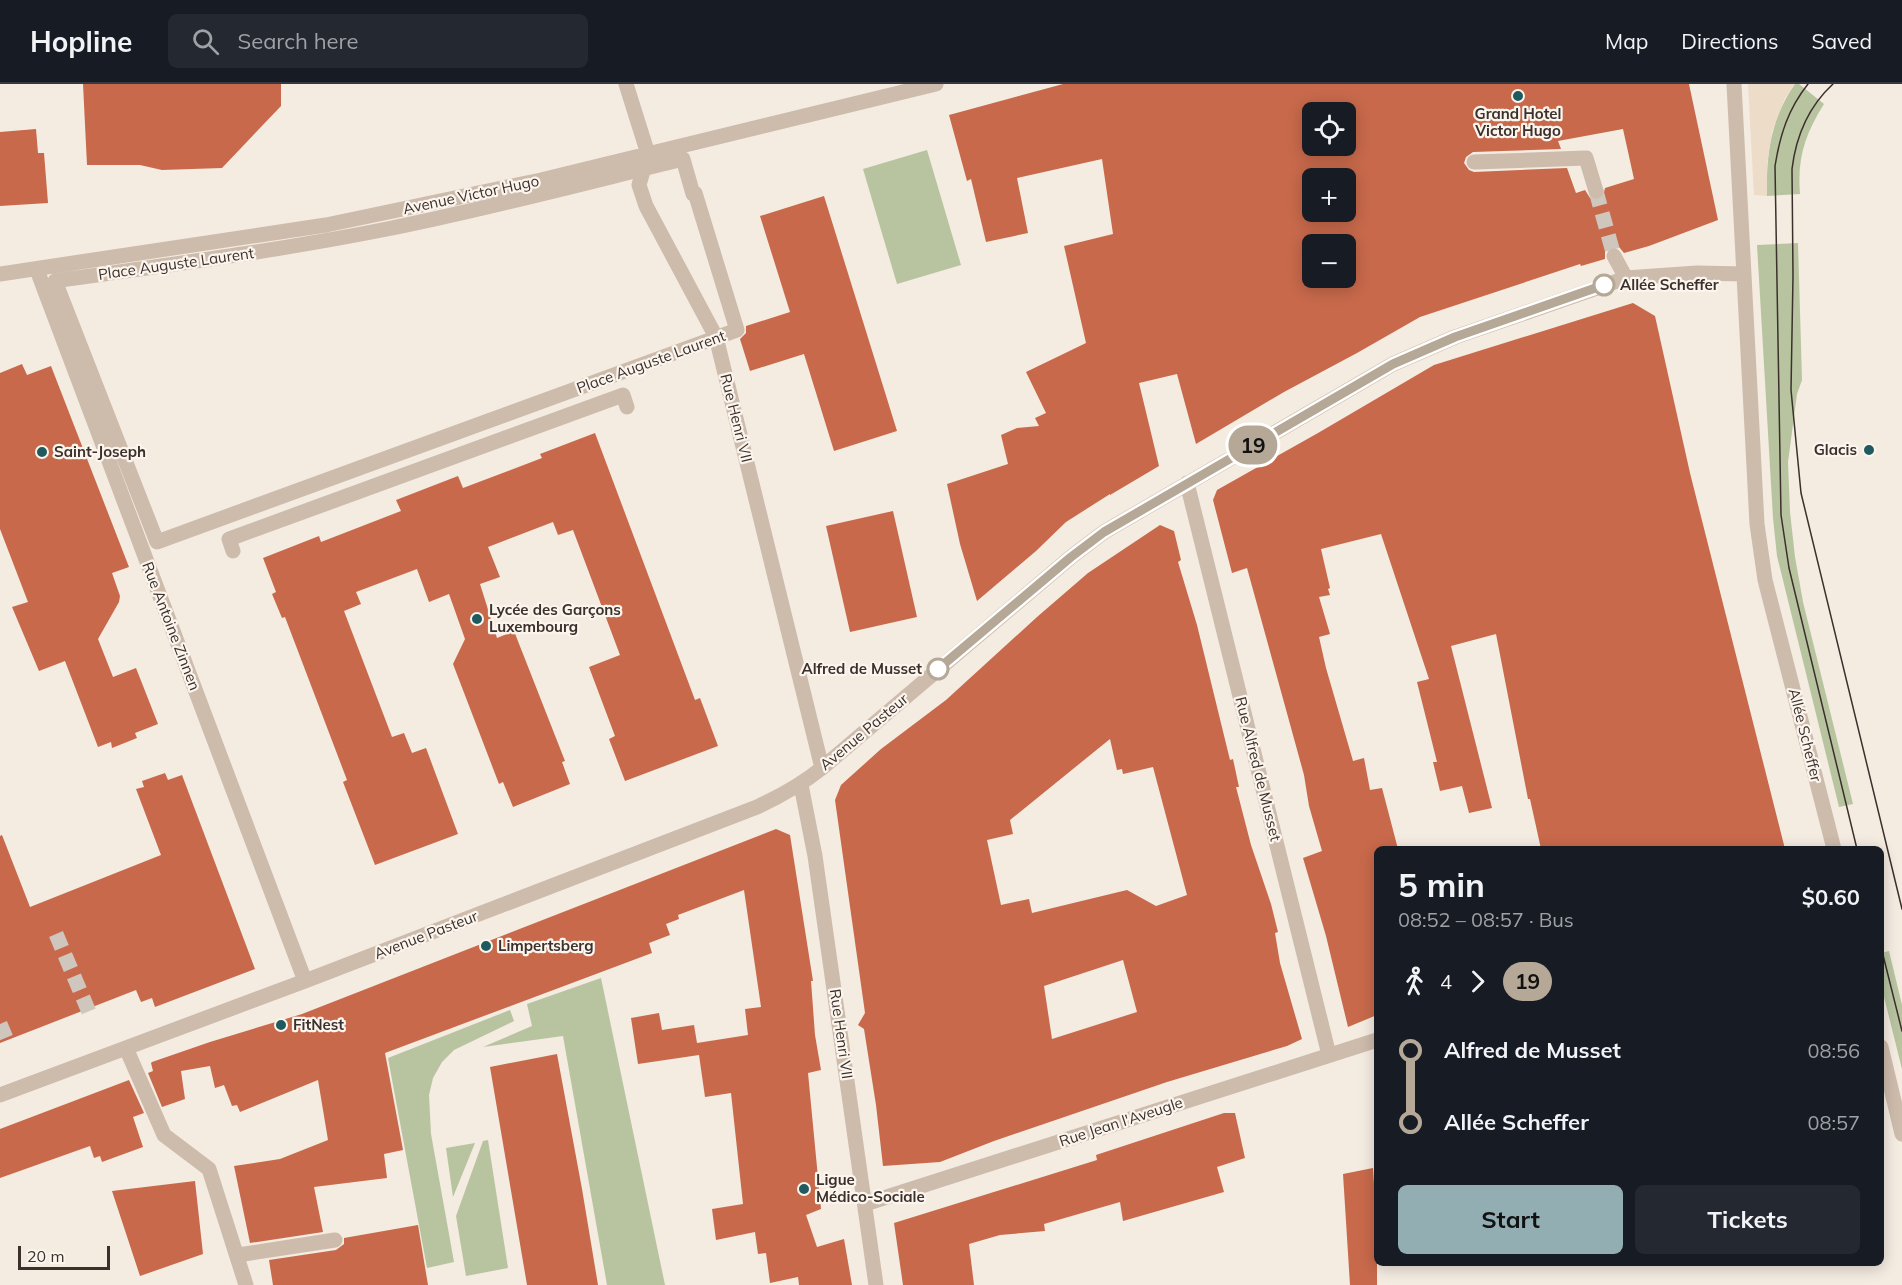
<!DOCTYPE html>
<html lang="en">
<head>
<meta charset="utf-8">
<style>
  :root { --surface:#171b24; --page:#242831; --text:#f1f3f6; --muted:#9ea1a6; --line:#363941; --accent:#92aeb2 }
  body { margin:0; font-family:Mulish,sans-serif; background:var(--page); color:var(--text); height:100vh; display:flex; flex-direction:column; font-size:22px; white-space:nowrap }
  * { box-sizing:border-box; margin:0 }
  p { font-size:20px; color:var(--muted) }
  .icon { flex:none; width:33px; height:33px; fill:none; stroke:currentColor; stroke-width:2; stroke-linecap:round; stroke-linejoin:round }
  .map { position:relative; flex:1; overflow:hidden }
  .panel { position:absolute; left:1374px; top:762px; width:510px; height:420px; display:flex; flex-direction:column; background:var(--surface); border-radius:9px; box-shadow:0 3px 15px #0003 }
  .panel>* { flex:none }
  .badge { padding:0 12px; border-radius:20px; font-size:21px; line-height:39px }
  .fabs { position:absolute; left:1302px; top:18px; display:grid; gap:12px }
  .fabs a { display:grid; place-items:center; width:54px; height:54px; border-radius:9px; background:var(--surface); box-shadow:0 3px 15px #0003; font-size:30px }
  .scale { position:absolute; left:18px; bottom:15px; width:92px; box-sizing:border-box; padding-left:6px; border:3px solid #3b302b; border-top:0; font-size:16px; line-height:21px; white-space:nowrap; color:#3b302b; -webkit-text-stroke:4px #fbf5ee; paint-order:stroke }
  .map>.badge { position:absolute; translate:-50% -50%; box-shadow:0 0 0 3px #fff }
  .legs { display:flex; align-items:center; gap:9px; height:66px; padding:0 24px; font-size:20px }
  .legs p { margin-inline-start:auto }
  .headline { display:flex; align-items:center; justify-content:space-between; height:102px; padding:0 24px }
  h1 { font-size:33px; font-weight:700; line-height:45px }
  .action { display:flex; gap:12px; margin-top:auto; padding:12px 24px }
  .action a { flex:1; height:69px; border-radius:9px; background:var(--accent); color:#111; font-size:24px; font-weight:700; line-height:69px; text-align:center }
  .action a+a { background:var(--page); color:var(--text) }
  ul { padding:0 24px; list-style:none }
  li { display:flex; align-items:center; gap:21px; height:72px; font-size:22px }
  li i { display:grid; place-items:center; width:9px; height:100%; margin:0 8px; background:currentColor }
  li i::after { content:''; width:15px; height:15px; margin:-8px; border:4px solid; border-radius:50%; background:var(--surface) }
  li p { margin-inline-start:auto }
  li:first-child i { background:linear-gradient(#0000 50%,currentColor 0) }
  li:last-child i { background:linear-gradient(currentColor 50%,#0000 0) }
  header { display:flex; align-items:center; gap:36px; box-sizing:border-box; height:84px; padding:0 30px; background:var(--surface); border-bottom:2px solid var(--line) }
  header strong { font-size:28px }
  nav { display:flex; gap:33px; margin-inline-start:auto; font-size:21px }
  .search { width:420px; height:54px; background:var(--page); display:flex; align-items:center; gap:15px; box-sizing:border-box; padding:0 21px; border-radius:9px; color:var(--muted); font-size:22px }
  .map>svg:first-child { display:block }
  .green { fill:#b8c4a0 }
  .plaza { fill:#ecdcc8 }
  .building { fill:#c8694b; fill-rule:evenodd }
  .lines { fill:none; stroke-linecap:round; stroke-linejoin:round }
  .minor-tunnel { stroke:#cfc6bd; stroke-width:15; stroke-dasharray:15 8; stroke-linecap:butt }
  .minor { stroke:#cdbbac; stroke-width:15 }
  .tram { stroke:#3b302b; stroke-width:1.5 }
  .line-1-casing { stroke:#fff; stroke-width:14 }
  .line-1 { stroke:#b6a897; stroke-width:9 }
  .poi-dot { fill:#1f5a5e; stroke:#fbf5ee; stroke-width:2 }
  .stop-1-dot { fill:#fff; stroke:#b6a897; stroke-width:3 }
  .labels { text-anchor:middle; stroke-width:4.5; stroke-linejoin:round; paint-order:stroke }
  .poi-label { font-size:15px; font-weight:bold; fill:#3b302b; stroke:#fbf5ee; text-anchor:start }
  .street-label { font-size:15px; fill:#3b302b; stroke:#fbf5ee }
  .stop-label { font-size:15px; font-weight:bold; fill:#3b302b; stroke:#fbf5ee; text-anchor:start }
</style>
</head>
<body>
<header>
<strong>Hopline</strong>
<div class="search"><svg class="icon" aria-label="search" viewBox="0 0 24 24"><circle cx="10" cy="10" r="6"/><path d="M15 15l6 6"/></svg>Search here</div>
<nav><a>Map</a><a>Directions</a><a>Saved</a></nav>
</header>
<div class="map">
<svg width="1902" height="1201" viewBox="0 0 1902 1201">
  <rect width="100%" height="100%" fill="#f4ebe1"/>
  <!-- green -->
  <path class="green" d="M 1795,0 L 1799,0 L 1824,20 C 1805,50 1797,75 1800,110 L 1767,112 C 1766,70 1771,34 1795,0 Z
    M 927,66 L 961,181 L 897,200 L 863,85 Z
    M 1798,159 L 1802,296 L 1797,310 L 1788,378 L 1790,428 L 1795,473 L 1803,518 L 1853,720 L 1839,723 L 1777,472 L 1773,434 L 1757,161 Z
    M 1889,867 L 1902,921 L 1902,985 L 1881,901 L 1881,869 Z
    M 601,894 L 665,1201 L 607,1201 L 563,952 L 483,963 L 532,942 L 527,920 Z
    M 510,926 L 514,937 L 454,966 L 442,978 L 433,994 L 429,1011 L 431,1050 L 454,1178 L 427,1184 L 388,974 Z
    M 488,1056 L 508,1184 L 466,1192 L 456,1132 L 483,1057 Z
    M 475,1059 L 453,1113 L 446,1064 Z"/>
  <!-- plaza -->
  <path class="plaza" d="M 1748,0 L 1795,0 L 1785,14 L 1772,47 L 1767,80 L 1767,112 L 1754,111 Z"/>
  <!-- building -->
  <path class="building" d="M 83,0 L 281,0 L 281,22 L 222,84 L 162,86 L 140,81 L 87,81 Z
    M 1063,0 L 1689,0 L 1718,136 L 1649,162 L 1624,169 L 1619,163 L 1610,163 L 1605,167 L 1605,175 L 1581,182 L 1580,180 L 1420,233 L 1357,269 L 1284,308 L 1196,360 L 1177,290 L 1139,299 L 1159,382 L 1110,411 L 1110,410 L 1066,438 L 1036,467 L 977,517 L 960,460 L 947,400 L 1008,380 L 1001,351 L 1017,344 L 1039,342 L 1035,334 L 1046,329 L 1026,288 L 1086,259 L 1064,162 L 1113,150 L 1102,75 L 1017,94 L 1028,149 L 986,158 L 971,95 L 967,97 L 949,31 ZM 1312,28 L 1346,28 L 1346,62 L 1312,62 ZM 1623,45 L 1634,95 L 1605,104 L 1603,113 L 1598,116 L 1590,114 L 1585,106 L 1576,109 L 1567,84 L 1474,88 L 1469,86 L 1464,79 L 1466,73 L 1473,68 L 1561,65 L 1558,57 ZM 1312,94 L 1346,94 L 1346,128 L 1312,128 ZM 1312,160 L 1346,160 L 1346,194 L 1312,194 Z
    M 36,45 L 38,69 L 44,69 L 48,119 L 0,122 L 0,48 Z
    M 824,112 L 897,347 L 834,367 L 804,270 L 750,287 L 740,255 L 746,249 L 746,242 L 790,228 L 760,132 Z
    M 1633,219 L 1655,232 L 1690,389 L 1785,765 L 1541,765 L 1530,715 L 1528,715 L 1496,550 L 1451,562 L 1492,724 L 1469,729 L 1462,702 L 1440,707 L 1433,678 L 1437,678 L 1417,598 L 1429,595 L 1381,450 L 1321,465 L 1330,504 L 1328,505 L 1330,511 L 1319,513 L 1330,550 L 1319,553 L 1326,584 L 1353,677 L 1364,674 L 1370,706 L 1382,704 L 1398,765 L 1377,765 L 1377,931 L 1348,943 L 1326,852 L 1303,774 L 1322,767 L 1309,722 L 1304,691 L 1247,484 L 1232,489 L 1213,416 L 1217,406 L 1318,349 L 1434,281 Z
    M 22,280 L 27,291 L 51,282 L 129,483 L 112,489 L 120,512 L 119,518 L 98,555 L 113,593 L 136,584 L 158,640 L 135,649 L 137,654 L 112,664 L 111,658 L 98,663 L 65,577 L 39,587 L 12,523 L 28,518 L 0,445 L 0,289 Z
    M 595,349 L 695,616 L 700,614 L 718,662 L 625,697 L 609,655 L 615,652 L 589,583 L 620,571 L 573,446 L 558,451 L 553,438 L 488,463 L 500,493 L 480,500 L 497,554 L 514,547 L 565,677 L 562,678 L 570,700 L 513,723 L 503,698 L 499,700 L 453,580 L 465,555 L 449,510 L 429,518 L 417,485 L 356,508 L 361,520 L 344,527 L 392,653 L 404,649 L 412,669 L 426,664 L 458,750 L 375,781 L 343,698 L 347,696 L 285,533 L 282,534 L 272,510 L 276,508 L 263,474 L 319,452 L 321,458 L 401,427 L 396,416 L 458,392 L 463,404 L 542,374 L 540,370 Z
    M 893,427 L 917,533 L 850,548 L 826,442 Z
    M 1160,441 L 1174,447 L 1181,476 L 1178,478 L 1197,541 L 1230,676 L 1233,675 L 1239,703 L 1236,703 L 1251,761 L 1271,820 L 1278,848 L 1275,849 L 1280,879 L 1302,955 L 1287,962 L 1167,998 L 994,1057 L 940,1078 L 883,1082 L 876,1021 L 864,945 L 858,941 L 865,929 L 835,716 L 841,701 L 881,665 L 946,616 L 1037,533 L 1088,489 ZM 1110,655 L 1117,686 L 1122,685 L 1123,690 L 1153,683 L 1187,811 L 1156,822 L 1127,806 L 1032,829 L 1029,815 L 1001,821 L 987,756 L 1013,750 L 1010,736 ZM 1123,876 L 1137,928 L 1052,955 L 1044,902 Z
    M 165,689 L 168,696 L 182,691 L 255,885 L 155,923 L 152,914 L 141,918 L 136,906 L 0,959 L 0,752 L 2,751 L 30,823 L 161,771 L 136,705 L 144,703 L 142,697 Z
    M 776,745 L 790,751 L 813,897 L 811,897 L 815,951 L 821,986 L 808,989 L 821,1125 L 806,1131 L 817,1163 L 844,1155 L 852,1201 L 799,1201 L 798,1193 L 770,1199 L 766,1169 L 758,1170 L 755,1148 L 716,1156 L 712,1125 L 743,1120 L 731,1009 L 705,1013 L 699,971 L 638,980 L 631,934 L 659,929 L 662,946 L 694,941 L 697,959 L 748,951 L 745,925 L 761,923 L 744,806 L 678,831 L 679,835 L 666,840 L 670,851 L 649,859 L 652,869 L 385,969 L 403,1066 L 384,1070 L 387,1094 L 314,1103 L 323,1148 L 250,1159 L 234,1082 L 280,1075 L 328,1056 L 318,996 L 240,1028 L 237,1021 L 232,1022 L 224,1001 L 215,1004 L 210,982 L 181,987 L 185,1015 L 162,1023 L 148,989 L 153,987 L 151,979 L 152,978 L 210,958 L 302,930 Z
    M 557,970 L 582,1105 L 598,1201 L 527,1201 L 490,983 Z
    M 129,996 L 144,1029 L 133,1033 L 143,1063 L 102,1078 L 100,1072 L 94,1074 L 90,1062 L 0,1094 L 0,1045 Z
    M 1224,1029 L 1235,1029 L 1245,1074 L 1217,1083 L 1224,1108 L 1123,1137 L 1120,1118 L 1044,1140 L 1045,1147 L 1000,1151 L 969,1160 L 974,1201 L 903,1201 L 894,1139 L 1097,1076 L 1096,1071 Z
    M 1373,1084 L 1377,1148 L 1377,1201 L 1350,1201 L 1343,1090 Z
    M 195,1097 L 203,1170 L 140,1192 L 112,1107 Z
    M 418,1141 L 428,1201 L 273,1201 L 269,1176 L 336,1166 L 344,1160 L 344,1154 Z"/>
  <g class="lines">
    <!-- minor-tunnel -->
    <path class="minor-tunnel" d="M 1596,107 L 1614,172
      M 56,850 L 89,928
      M 0,940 L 8,959"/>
    <!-- minor -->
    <path class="minor" d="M 626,0 L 648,70 L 639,101 L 646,122 L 716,253 L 822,684
      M 1734,0 L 1757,440 L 1765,496 L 1834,765
      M 683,75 L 693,110 L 695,109 L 737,246 L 157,458 L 55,197 C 166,181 277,167 387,145 C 487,125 585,99 683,75 Z
      M 1474,78 L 1586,74 L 1596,107
      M 1614,172 L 1626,194
      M 37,186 L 305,897
      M 0,190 L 326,141 L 541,96 L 936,0
      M 1187,399 L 1329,971
      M 233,467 L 229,455 L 623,311 L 627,323
      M 801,701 L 815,772 L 876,1201
      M 1881,963 L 1902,1050
      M 126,964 L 164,1051 L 209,1085 L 246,1201
      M 0,1011 L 305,897 L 757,723 C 781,712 802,700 822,684 L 1071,473 L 1104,448 L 1393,280 L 1455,253 L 1626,194 L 1697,189 L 1744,190
      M 865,1120 L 1377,956
      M 238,1171 L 335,1156"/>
    <!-- tram -->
    <path class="tram" d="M 1808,0 C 1788,25 1780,51 1775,82 L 1781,431 L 1789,484 L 1857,765
      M 1833,0 C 1808,23 1796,52 1792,85 L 1793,192 L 1791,306 L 1801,409 L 1902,825
      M 1881,863 L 1902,947"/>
  </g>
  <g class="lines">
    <defs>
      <path id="line-1" d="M 938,585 L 1071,473 L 1104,448 L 1393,280 L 1455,253 L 1604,201"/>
    </defs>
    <!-- line-1 casing -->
    <use href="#line-1" class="line-1-casing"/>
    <!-- line-1 -->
    <use href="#line-1" class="line-1"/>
  </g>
  <!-- markers -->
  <g class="poi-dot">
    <circle cx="1518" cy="12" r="6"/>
    <circle cx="1869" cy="366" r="6"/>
    <circle cx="42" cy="368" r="6"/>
    <circle cx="477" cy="535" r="6"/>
    <circle cx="486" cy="862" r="6"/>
    <circle cx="281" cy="941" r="6"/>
    <circle cx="804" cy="1105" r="6"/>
  </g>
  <g class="stop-1-dot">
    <circle cx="1604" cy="201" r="10"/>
    <circle cx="938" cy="585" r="10"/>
  </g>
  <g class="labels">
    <!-- poi labels -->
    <g class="poi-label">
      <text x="1518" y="35" text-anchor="middle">Grand Hotel<tspan x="1518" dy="17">Victor Hugo</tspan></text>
      <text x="1857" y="371" text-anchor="end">Glacis</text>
      <text x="54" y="373">Saint-Joseph</text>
      <text x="489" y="531">Lycée des Garçons<tspan x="489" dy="17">Luxembourg</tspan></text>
      <text x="498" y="867">Limpertsberg</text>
      <text x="293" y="946">FitNest</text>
      <text x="816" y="1101">Ligue<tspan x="816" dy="17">Médico-Sociale</tspan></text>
    </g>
    <!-- street labels -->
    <g class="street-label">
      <text transform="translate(471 111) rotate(-12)" y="5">Avenue Victor Hugo</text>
      <text transform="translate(176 180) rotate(-8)" y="5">Place Auguste Laurent</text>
      <text transform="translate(651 278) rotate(-20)" y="5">Place Auguste Laurent</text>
      <text transform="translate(736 334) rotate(76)" y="5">Rue Henri VII</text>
      <text transform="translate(171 542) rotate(69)" y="5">Rue Antoine Zinnen</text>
      <text transform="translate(864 648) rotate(-40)" y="5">Avenue Pasteur</text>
      <text transform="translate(1805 651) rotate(76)" y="5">Allée Scheffer</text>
      <text transform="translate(1258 685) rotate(76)" y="5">Rue Alfred de Musset</text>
      <text transform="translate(426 851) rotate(-21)" y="5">Avenue Pasteur</text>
      <text transform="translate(841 950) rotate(82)" y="5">Rue Henri VII</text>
      <text transform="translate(1121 1038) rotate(-18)" y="5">Rue Jean l'Aveugle</text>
    </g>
    <!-- stop labels -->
    <g class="stop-label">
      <text x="1620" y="206">Allée Scheffer</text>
      <text x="922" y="590" text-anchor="end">Alfred de Musset</text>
    </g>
  </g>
</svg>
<div class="fabs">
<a><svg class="icon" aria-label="locate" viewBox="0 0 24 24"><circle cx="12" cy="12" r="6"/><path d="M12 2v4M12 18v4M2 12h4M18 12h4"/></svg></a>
<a>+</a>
<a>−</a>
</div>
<div class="scale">20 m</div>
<b class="badge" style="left:1253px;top:361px;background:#b6a897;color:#111">19</b>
<section class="panel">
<div class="headline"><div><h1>5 min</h1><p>08:52 – 08:57 · Bus</p></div><b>$0.60</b></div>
<div class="legs"><svg class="icon" aria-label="walk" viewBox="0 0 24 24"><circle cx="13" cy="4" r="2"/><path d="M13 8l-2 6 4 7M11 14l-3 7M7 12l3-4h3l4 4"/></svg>4<svg class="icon" aria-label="forward" viewBox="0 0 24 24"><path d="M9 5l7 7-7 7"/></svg><b class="badge" style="background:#b6a897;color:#111">19</b></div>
<ul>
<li><i style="color:#b6a897"></i><b>Alfred de Musset</b><p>08:56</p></li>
<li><i style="color:#b6a897"></i><b>Allée Scheffer</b><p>08:57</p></li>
</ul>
<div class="action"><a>Start</a><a>Tickets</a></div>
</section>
</div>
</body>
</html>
